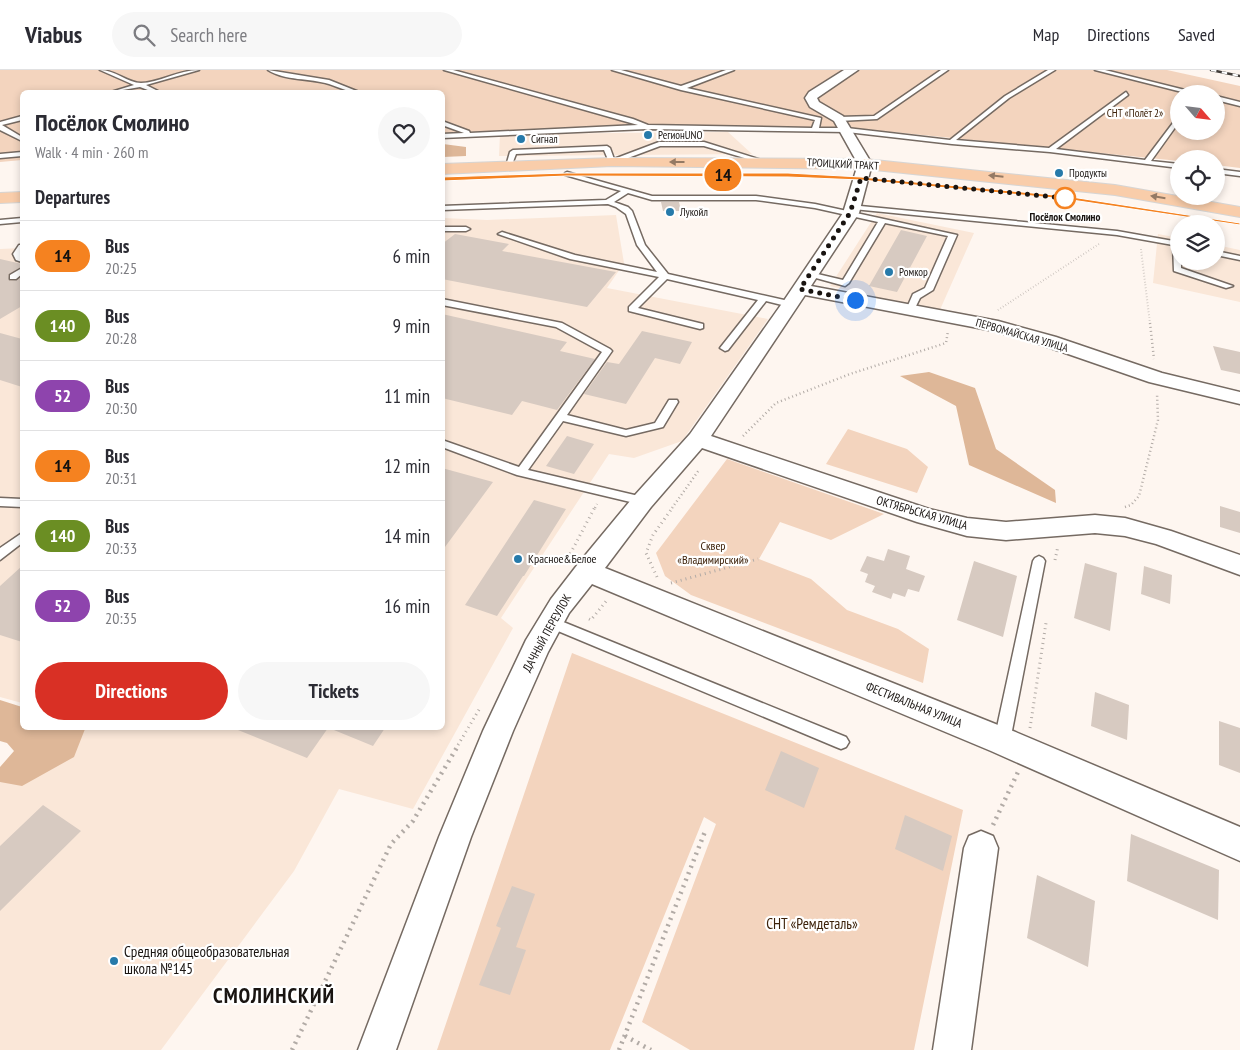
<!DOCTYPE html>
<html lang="en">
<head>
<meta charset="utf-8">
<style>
  :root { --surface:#fff; --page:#f7f7f7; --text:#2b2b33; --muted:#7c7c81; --line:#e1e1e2; --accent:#d93025 }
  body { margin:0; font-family:"PT Sans Narrow",sans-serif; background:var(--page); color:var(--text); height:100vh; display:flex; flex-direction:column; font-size:19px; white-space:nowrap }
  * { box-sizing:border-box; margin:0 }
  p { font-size:16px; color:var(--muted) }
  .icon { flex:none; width:28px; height:28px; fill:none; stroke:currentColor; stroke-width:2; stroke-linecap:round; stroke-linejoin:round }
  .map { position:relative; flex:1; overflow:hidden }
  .details { position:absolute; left:20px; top:20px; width:425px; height:640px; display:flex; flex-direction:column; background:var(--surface); border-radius:8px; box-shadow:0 2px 8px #0003 }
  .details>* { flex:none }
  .badge { padding:0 10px; border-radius:16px; font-size:18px; line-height:32px }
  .needle { width:32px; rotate:118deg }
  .buttons { position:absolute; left:1170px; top:15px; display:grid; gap:10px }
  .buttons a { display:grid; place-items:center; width:55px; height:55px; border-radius:50%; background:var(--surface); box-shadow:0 2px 8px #0003; font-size:25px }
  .you { position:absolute; width:25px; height:25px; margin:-12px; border:4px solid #fff; border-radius:50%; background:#1a73e8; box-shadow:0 0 0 8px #1a73e833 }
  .map>.badge { position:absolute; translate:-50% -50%; box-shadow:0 0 0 2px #fff }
  h2 { padding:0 15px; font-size:19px; line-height:45px }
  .round { display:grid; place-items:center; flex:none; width:52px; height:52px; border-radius:26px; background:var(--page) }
  .summary { display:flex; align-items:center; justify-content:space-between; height:85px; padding:0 15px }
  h1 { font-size:24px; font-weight:700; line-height:38px }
  .cta { display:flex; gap:10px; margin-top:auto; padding:10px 15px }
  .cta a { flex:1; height:58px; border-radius:30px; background:var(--accent); color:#fff; font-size:20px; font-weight:700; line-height:58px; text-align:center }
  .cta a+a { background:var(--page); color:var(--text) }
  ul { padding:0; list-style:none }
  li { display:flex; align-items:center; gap:15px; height:70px; padding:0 15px; border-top:1px solid var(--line) }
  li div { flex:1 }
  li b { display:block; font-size:19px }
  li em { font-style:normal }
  li .badge { min-width:55px; font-weight:700; text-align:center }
  header { display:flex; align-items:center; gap:30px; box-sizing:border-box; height:70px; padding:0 25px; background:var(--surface); border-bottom:1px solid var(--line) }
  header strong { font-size:24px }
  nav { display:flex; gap:28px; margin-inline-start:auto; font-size:18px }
  .search { width:350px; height:45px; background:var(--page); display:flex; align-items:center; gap:12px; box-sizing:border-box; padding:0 18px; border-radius:28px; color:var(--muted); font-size:19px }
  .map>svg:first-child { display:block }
  .built { fill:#fae7d8 }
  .green { fill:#f3d4be; fill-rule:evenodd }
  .forest { fill:#deb798 }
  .building { fill:#d7cac1 }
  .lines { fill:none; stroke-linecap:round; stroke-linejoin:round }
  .lane-casing { stroke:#756a62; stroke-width:3 }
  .street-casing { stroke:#756a62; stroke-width:3 }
  .primary-casing { stroke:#d6d5d4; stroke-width:2 }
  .path-far3 { stroke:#b2aba6; stroke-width:2; stroke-dasharray:0.5 2.5; stroke-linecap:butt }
  .path-far2 { stroke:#b2aba6; stroke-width:2.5; stroke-dasharray:1 3; stroke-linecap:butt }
  .path-far1 { stroke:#b2aba6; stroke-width:3; stroke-dasharray:1 4; stroke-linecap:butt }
  .path { stroke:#b2aba6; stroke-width:4.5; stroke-dasharray:2 5; stroke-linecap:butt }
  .lane { fill:#fff; fill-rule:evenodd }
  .street { fill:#fff; fill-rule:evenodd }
  .primary { fill:#f9cdaa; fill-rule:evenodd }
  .rail-casing { stroke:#413c38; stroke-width:2.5 }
  .rail { stroke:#fff; stroke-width:2; stroke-dasharray:5.5; stroke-linecap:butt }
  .oneway { fill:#947a65 }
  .line { fill:#f58220; stroke:#fff }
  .walk { stroke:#191411; stroke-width:5; stroke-dasharray:0 9 }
  .poi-dot { fill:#267aaa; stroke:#fff; stroke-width:2 }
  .stop-dot { fill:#fff; stroke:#f58220; stroke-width:2.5 }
  .labels { text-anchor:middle; stroke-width:4.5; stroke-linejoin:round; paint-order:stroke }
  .far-park-label { font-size:11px; fill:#3d220a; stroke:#fff }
  .far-poi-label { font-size:11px; fill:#191411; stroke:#fff; text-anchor:start }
  .far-street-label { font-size:11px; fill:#191411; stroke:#fff }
  .far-stop-label { font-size:11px; font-weight:bold; fill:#191411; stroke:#fff }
  .street-label { font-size:12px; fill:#191411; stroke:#fff }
  .park-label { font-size:12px; fill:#3d220a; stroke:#fff }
  .poi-label { font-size:12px; fill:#191411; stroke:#fff; text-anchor:start }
  .near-park-label { font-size:15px; fill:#3d220a; stroke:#fff }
  .near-poi-label { font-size:15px; fill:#191411; stroke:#fff; text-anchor:start }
  .near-district-label { font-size:21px; font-weight:bold; letter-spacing:1px; fill:#191411; stroke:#fff }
</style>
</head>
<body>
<header>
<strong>Viabus</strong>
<div class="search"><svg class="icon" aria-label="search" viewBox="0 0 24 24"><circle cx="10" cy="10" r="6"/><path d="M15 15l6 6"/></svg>Search here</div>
<nav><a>Map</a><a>Directions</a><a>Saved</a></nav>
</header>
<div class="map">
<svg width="1240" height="980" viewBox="0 0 1240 980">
  <rect width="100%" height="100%" fill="#fef6f0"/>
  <!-- built -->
  <path class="built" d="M 728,62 L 752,84 L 499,86 L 500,64 Z
    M 877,143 L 974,163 L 939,242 L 830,216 Z
    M 616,145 L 624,193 L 607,218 L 768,249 L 682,371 L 634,388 L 609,384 L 501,548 L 513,558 L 413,739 L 339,719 L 294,801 L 161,980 L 0,980 L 0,704 L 77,658 L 442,658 L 443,148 L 487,150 Z
    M 1158,164 L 1179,168 L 1179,191 L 1216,191 L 1216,175 L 1240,180 L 1240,232 L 1153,213 Z
    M 22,178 L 22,633 L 0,627 L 0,179 Z"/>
  <!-- green -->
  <path class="green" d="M 0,0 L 1167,0 L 1240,16 L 1240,98 L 1216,95 L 1216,89 L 1179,89 L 1179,91 L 893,62 L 638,59 L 443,67 L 442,22 L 22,22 L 22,90 L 0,92 ZM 1179,24 L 1216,24 L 1216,61 L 1179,61 Z
    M 848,359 L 907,379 L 928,397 L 917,423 L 826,394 Z
    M 727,389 L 884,444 L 831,470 L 780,452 L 759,489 L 811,509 L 847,540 L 898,559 L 929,579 L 923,613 L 691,525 L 665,506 L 656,483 Z
    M 572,583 L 963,740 L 914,980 L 690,980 L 642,952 L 716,754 L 704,747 L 610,980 L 437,980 Z"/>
  <!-- forest -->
  <path class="forest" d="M 443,74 L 466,77 L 466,86 L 443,87 Z
    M 929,302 L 975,318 L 996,379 L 1055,420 L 1056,433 L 969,395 L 956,336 L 900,306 Z
    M 0,630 L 22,637 L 22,658 L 85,659 L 74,687 L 22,716 L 0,712 L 0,697 L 14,681 L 7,673 L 0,671 Z"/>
  <!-- building -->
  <path class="building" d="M 661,132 L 679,132 L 681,141 L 663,141 Z
    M 901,160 L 927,166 L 897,222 L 869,216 Z
    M 455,164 L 509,174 L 502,181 L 616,202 L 587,237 L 442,209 L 442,174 Z
    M 0,189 L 22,194 L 22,196 L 8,205 L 10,211 L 17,210 L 22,206 L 22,236 L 0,249 Z
    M 442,244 L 567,272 L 560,281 L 595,289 L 557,340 L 522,331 L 512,345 L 442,328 Z
    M 642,261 L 692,272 L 680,294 L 655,288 L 626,334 L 584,324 L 607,292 L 619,294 Z
    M 0,263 L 22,269 L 22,317 L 0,310 Z
    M 1213,276 L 1240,282 L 1240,304 L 1221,300 Z
    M 567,366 L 594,374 L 574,404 L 546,396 Z
    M 442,398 L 493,412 L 442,481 Z
    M 534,430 L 566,439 L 524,506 L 523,506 L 497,546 L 465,535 Z
    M 1220,436 L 1240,442 L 1240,463 L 1220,457 Z
    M 888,479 L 910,486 L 906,499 L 925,506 L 919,522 L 908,519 L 905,527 L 893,523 L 891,529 L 872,522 L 875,516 L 865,512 L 868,504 L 860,501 L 867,486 L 884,491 Z
    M 974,491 L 1017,506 L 1003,567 L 957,550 Z
    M 1085,493 L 1117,503 L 1110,561 L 1074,548 Z
    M 22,496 L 22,572 L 0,565 L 0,516 Z
    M 1144,496 L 1172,505 L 1170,534 L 1141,524 Z
    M 1095,622 L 1129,635 L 1127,670 L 1091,656 Z
    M 1219,651 L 1240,658 L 1240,703 L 1219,695 Z
    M 233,658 L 328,658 L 307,688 Z
    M 329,658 L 385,658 L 373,676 Z
    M 781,681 L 819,698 L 804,738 L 765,720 Z
    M 43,735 L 81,761 L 0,841 L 0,776 Z
    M 905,745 L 952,766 L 943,801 L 895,779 Z
    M 1131,764 L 1219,800 L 1218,850 L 1127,811 Z
    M 1037,805 L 1095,831 L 1088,897 L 1027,868 Z
    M 512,816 L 535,824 L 516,877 L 526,880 L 510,925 L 479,915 L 501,858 L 496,856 Z"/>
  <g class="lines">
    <defs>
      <path id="lane" d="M 100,0 C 115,0 128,13 141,13 C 158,13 179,0 199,0 L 146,15 L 160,22 L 153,22 L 140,17 L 111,22 L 134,15 Z
        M 268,0 L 329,10 L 359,22 C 349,23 339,17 329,14 C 310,8 285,11 268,0 Z
        M 444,0 L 453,0 L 633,49 L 648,55 L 812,58 L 815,50 L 681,20 L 612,0 L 621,0 L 681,16 L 726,0 L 734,0 L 687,18 L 821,48 L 819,58 L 847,58 L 950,70 L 1005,26 L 1048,0 L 1055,0 L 1009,28 L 956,70 L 1049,78 L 1126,22 L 1128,25 L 1056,79 L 1145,90 L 1179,45 L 1179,52 L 1151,91 L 1179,94 L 1179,98 L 1050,82 L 952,74 L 847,62 L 647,59 L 442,68 L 442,64 L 464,63 L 442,55 L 442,51 L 469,61 L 470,63 L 638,55 Z
        M 941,0 L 948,0 L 877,49 L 839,51 L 836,49 L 839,47 L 874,46 Z
        M 1095,0 L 1105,0 L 1201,24 L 1190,24 Z
        M 1216,26 L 1240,32 L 1240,36 L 1216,30 Z
        M 22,46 L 22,50 L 2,55 L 22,67 L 22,71 L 0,60 L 0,52 Z
        M 659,72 L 704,72 L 768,92 L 765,94 L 704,76 L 660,76 L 612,94 L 609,92 L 604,80 L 516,84 L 511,97 L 506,96 L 510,82 L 513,80 L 607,76 L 610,78 L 614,89 Z
        M 22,82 L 22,86 L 0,88 L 0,84 Z
        M 1216,99 L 1240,102 L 1240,106 L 1216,103 Z
        M 567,102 L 652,126 L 756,126 L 815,134 L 957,165 L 933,220 L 920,228 L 914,240 L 910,243 L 906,240 L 913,224 L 925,218 L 948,166 L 885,153 L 849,213 L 845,216 L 805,205 L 809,202 L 843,210 L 878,152 L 815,138 L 756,130 L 652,130 L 628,123 L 614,132 L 628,137 L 632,141 L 645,175 L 668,204 L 793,232 L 793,236 L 790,237 L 766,231 L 728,280 L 725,281 L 720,278 L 758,230 L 667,209 L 638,238 L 703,254 L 703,258 L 700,259 L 629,241 L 629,237 L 659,207 L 570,189 L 498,164 L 502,162 L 575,185 L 657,202 L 637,175 L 626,144 L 616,137 L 608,134 L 442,140 L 442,136 L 606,130 L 621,121 L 565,105 L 565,103 Z
        M 850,135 L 1117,161 L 1179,172 L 1179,191 L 1181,191 L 1181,198 L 1233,216 L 1226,218 L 1174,201 L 1173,175 L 1117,165 L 853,139 L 850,139 Z
        M 22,148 L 22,152 L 0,154 L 0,150 Z
        M 442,157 L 466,157 L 470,159 L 466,161 L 442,161 Z
        M 19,175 L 22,175 L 22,192 L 16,190 L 13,184 Z
        M 1216,181 L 1240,186 L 1240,190 L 1216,185 Z
        M 22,198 L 22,204 L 16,209 L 10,209 L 10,205 Z
        M 442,229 L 562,253 L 610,279 L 612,281 L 567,345 L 626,360 L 655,353 L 669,330 L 677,330 L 678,332 L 663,357 L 626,366 L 563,351 L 528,400 L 643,427 L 649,431 L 647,434 L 643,435 L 517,405 L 442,377 L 442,370 L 519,397 L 602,282 L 556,257 L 442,235 Z
        M 0,428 L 22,429 L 22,437 L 0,436 Z
        M 22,463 L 22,473 L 0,490 L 0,478 Z
        M 1039,486 L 1043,488 L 1045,491 L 1010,671 L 1007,676 L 1002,678 L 997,676 L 994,671 L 1033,491 L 1035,488 Z
        M 551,547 L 846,667 L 849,672 L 846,677 L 841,679 L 836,677 L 546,556 L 544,552 L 546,548 Z"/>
      <path id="street" d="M 844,0 L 858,0 L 817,28 L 819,32 L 843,46 L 872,94 L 859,143 L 811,216 L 998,251 L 1056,267 L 1162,303 L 1240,322 L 1240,334 L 1149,312 L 1042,275 L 994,261 L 805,225 L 711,366 L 929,439 L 967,448 L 1006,452 L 1095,445 L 1125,448 L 1171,461 L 1240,485 L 1240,505 L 1156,474 L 1125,466 L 1095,463 L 1006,470 L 967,466 L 917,452 L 702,378 L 651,437 L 605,498 L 1013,661 L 1240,757 L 1240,791 L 991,681 L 592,514 L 569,543 L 548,582 L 513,661 L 471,767 L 396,980 L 358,980 L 439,767 L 483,661 L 526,570 L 551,529 L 578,494 L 635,425 L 690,364 L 783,232 L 843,143 L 858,94 L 834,51 L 810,37 L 805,28 L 809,22 Z
        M 981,761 L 993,766 L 998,778 L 971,980 L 933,980 L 964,778 L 969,766 Z"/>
      <path id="primary" d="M 612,88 L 865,89 L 1115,115 L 1240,137 L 1240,147 L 1115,125 L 865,99 L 612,96 L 442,104 L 442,94 Z
        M 22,122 L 22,132 L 0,133 L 0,123 Z"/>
    </defs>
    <!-- lane casing -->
    <use href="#lane" class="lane-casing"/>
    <!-- street casing -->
    <use href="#street" class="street-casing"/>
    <!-- primary casing -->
    <use href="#primary" class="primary-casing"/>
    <!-- path-far3 -->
    <path class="path-far3" d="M 1141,179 L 1150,254
      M 998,240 L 1099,174"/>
    <!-- path-far2 -->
    <path class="path-far2" d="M 1150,253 L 1154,289
      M 743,366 L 776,333 L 850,304 L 946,273 L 948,261
      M 1125,437 L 1131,435 L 1139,426 L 1158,350 L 1157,323
      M 595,438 L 597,434
      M 672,438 L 699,400"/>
    <!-- path-far1 -->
    <path class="path-far1" d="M 568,488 L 595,437
      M 1055,490 L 1058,476
      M 657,507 L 646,483 L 653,465 L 673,437
      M 671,513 L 758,489
      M 589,549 L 591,550 L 607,530
      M 1030,658 L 1046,553
      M 458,675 L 480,638"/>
    <!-- path -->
    <path class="path" d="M 993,755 L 1018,702
      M 625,966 L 651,980
      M 292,980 L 391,774 L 413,751 L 459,674
      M 619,980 L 706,759"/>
    <!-- lane -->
    <use href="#lane" class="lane"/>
    <!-- street -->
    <use href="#street" class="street"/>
    <!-- primary -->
    <use href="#primary" class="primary"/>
    <defs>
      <path id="rail" d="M 1211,0 L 1240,6"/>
    </defs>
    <!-- rail casing -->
    <use href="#rail" class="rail-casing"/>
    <!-- rail -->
    <use href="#rail" class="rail"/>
  </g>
  <!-- one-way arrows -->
  <defs><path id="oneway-solid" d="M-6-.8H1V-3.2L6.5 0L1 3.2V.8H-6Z" transform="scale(1.25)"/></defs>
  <g class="oneway">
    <use href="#oneway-solid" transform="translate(677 92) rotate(-180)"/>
    <use href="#oneway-solid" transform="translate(996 106) rotate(-174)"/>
    <use href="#oneway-solid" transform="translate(1158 127) rotate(-171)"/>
  </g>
  <!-- line -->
  <path class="line" d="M 567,103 L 788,103 L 861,107 L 1065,126 L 1240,153 L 1240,155 L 1065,129 L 861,110 L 788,107 L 567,106 L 442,111 L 440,109 L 442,107 Z"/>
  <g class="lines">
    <!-- walk -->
    <path class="walk" d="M 855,230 L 800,219 L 850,143 L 861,108 L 1065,128"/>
  </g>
  <!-- markers -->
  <g class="poi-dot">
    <circle cx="648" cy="65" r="5"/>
    <circle cx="521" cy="69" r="5"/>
    <circle cx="1059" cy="103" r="5"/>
    <circle cx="670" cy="142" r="5"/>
    <circle cx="889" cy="202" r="5"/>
    <circle cx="518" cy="489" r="5"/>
    <circle cx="114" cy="891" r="5"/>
  </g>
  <circle class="stop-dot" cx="1065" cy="128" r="10"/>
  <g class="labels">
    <!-- far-park labels -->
    <g class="far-park-label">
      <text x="1135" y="47">СНТ «Полёт 2»</text>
    </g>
    <!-- far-poi labels -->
    <g class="far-poi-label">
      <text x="658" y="69">РегионUNO</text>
      <text x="531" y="73">Сигнал</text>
      <text x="1069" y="107">Продукты</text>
      <text x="680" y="146">Лукойл</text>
      <text x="899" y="206">Ромкор</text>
    </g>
    <!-- far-street labels -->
    <g class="far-street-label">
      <text transform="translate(843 94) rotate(3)" y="4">ТРОИЦКИЙ ТРАКТ</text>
      <text transform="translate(1022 265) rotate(16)" y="4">ПЕРВОМАЙСКАЯ УЛИЦА</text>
    </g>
    <!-- far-stop labels -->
    <g class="far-stop-label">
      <text x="1065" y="151">Посёлок Смолино</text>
    </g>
    <!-- street labels -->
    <g class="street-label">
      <text transform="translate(922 443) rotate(16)" y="4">ОКТЯБРЬСКАЯ УЛИЦА</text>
      <text transform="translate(547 563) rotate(-61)" y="4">ДАЧНЫЙ ПЕРЕУЛОК</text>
      <text transform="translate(914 635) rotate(22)" y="4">ФЕСТИВАЛЬНАЯ УЛИЦА</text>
    </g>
    <!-- park labels -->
    <g class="park-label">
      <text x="713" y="480">Сквер<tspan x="713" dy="14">«Владимирский»</tspan></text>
    </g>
    <!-- poi labels -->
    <g class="poi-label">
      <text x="528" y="493">Красное&amp;Белое</text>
    </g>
    <!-- near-park labels -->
    <g class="near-park-label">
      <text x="812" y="859">СНТ «Ремдеталь»</text>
    </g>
    <!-- near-poi labels -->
    <g class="near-poi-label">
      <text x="124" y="887">Средняя общеобразовательная<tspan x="124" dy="17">школа №145</tspan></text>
    </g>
    <!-- near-district labels -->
    <g class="near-district-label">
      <text x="274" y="933">СМОЛИНСКИЙ</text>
    </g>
  </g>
</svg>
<div class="buttons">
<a><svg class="needle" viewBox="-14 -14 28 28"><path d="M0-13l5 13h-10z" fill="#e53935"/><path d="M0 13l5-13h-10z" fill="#7c7c81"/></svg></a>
<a><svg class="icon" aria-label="locate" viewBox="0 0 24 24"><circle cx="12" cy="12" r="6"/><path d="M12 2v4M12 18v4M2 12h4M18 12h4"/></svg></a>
<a><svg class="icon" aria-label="layers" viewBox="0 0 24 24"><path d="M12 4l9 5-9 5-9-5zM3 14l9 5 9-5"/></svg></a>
</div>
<div class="you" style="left:855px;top:230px"></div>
<b class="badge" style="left:723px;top:105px;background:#f58220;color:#111">14</b>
<section class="details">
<div class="summary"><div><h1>Посёлок Смолино</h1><p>Walk · 4 min · 260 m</p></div><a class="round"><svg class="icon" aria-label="heart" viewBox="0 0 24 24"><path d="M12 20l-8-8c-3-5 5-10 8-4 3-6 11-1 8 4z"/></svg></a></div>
<h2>Departures</h2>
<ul>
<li><span class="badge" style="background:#f58220;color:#111">14</span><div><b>Bus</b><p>20:25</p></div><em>6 min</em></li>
<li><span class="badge" style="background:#6b8e23;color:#fff">140</span><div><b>Bus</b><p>20:28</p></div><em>9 min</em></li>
<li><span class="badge" style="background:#8e44ad;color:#fff">52</span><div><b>Bus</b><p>20:30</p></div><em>11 min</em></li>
<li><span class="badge" style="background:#f58220;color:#111">14</span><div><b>Bus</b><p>20:31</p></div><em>12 min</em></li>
<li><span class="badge" style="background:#6b8e23;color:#fff">140</span><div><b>Bus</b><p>20:33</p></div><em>14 min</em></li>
<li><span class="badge" style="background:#8e44ad;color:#fff">52</span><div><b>Bus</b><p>20:35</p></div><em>16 min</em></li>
</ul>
<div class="cta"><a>Directions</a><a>Tickets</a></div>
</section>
</div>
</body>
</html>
